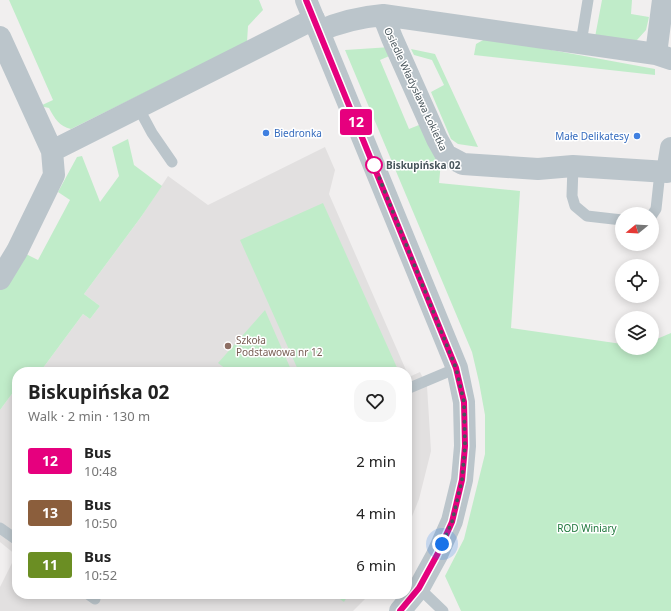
<!DOCTYPE html>
<html lang="en">
<head>
<meta charset="utf-8">
<style>
  :root { --surface:#fff; --page:#f6f6f6; --text:#222; --muted:#767676 }
  body { margin:0; font-family:"Noto Sans",sans-serif; background:var(--page); color:var(--text); height:100vh; display:flex; flex-direction:column; font-size:15px; white-space:nowrap }
  * { box-sizing:border-box; margin:0 }
  p { font-size:13px; color:var(--muted) }
  .icon { flex:none; width:22px; height:22px; fill:none; stroke:currentColor; stroke-width:2; stroke-linecap:round; stroke-linejoin:round }
  .map { position:relative; flex:1; overflow:hidden }
  .sheet { position:absolute; left:12px; top:367px; width:400px; height:232px; display:flex; flex-direction:column; background:var(--surface); border-radius:16px; box-shadow:0 2px 10px #0003 }
  .sheet>* { flex:none }
  .badge { padding:0 8px; border-radius:3px; font-size:14px; line-height:26px }
  .needle { width:26px; rotate:252deg }
  .controls { position:absolute; left:615px; top:207px; display:grid; gap:8px }
  .controls a { display:grid; place-items:center; width:44px; height:44px; border-radius:50%; background:var(--surface); box-shadow:0 2px 10px #0003; font-size:20px }
  .you { position:absolute; width:20px; height:20px; margin:-10px; border:3px solid #fff; border-radius:50%; background:#1a73e8; box-shadow:0 0 0 6px #1a73e833 }
  .map>.badge { position:absolute; translate:-50% -50%; box-shadow:0 0 0 2px #fff }
  .round { display:grid; place-items:center; flex:none; width:42px; height:42px; border-radius:16px; background:var(--page) }
  .head { display:flex; align-items:center; justify-content:space-between; height:68px; padding:0 16px }
  h1 { font-size:19px; font-weight:700; line-height:30px }
  ul { padding:0; list-style:none }
  li { display:flex; align-items:center; gap:12px; height:52px; padding:0 16px }
  li div { flex:1 }
  li b { display:block; font-size:15px }
  li em { font-style:normal }
  li .badge { min-width:44px; font-weight:700; text-align:center }
  .map>svg:first-child { display:block }
  .education { fill:#e2e0e0 }
  .green { fill:#c0ecc9 }
  .lines { fill:none; stroke-linecap:round; stroke-linejoin:round }
  .service { stroke:#bbc5cb; stroke-width:11 }
  .minor { stroke:#bbc5cb; stroke-width:22 }
  .tertiary { stroke:#bbc5cb; stroke-width:22 }
  .line-casing { stroke:#fff; stroke-width:9 }
  .line { stroke:#e6007e; stroke-width:6 }
  .walk { stroke:#48555b; stroke-width:4; stroke-dasharray:0 7.2 }
  .shop-dot { fill:#3f7fe0; stroke:#fff; stroke-width:1.5 }
  .stop-dot { fill:#fff; stroke:#e6007e; stroke-width:2 }
  .education-dot { fill:#8d6e63; stroke:#fff; stroke-width:1.5 }
  .labels { text-anchor:middle; stroke-width:3; stroke-linejoin:round; paint-order:stroke }
  .street-label { font-size:10px; fill:#48555b; stroke:#fff }
  .shop-label { font-size:10px; fill:#366cbe; stroke:#fff; text-anchor:start }
  .stop-label { font-size:10px; font-weight:bold; fill:#48555b; stroke:#fff; text-anchor:start }
  .education-label { font-size:10px; fill:#785e54; stroke:#fff; text-anchor:start }
  .park-label { font-size:10px; fill:#1e773b; stroke:#fff }
</style>
</head>
<body>
<div class="map">
<svg width="671" height="611" viewBox="0 0 671 611">
  <rect width="100%" height="100%" fill="#f1efef"/>
  <!-- education -->
  <path class="education" d="M 325,147 L 335,170 L 329,194 L 409,377 L 420,372 L 427,386 L 431,451 L 419,499 L 407,529 L 407,372 L 40,372 L 83,314 L 90,319 L 100,306 L 84,294 L 141,217 L 168,176 L 208,205 Z
    M 17,387 L 17,594 L 370,594 L 353,611 L 0,611 L 0,587 L 16,555 L 0,542 L 0,410 Z"/>
  <!-- green -->
  <path class="green" d="M 9,0 L 259,0 L 263,10 L 248,26 L 247,42 L 71,129 C 59,126 55,119 49,108 L 40,106 L 53,100 Z
    M 602,0 L 632,0 L 631,14 L 649,17 L 646,30 L 637,40 L 624,42 L 595,37 Z
    M 485,39 L 497,40 L 655,69 L 655,75 L 474,55 L 476,44 Z
    M 391,47 L 394,54 L 380,60 L 409,129 L 424,123 L 441,162 L 439,183 L 520,191 L 511,328 L 622,344 L 622,348 L 652,348 L 652,341 L 671,333 L 671,611 L 461,611 L 445,576 L 464,539 L 485,454 L 485,415 L 479,382 L 472,352 L 345,50 Z
    M 411,49 L 435,54 L 478,147 L 458,144 L 451,139 L 431,92 L 444,85 L 432,60 L 414,55 Z
    M 128,139 L 134,165 L 162,186 L 141,217 L 84,294 L 100,306 L 90,319 L 83,314 L 40,372 L 17,372 L 17,387 L 0,410 L 0,290 L 26,254 L 38,260 L 70,200 L 58,192 L 77,157 L 82,156 L 100,202 L 119,176 L 112,147 Z
    M 323,203 L 399,372 L 299,372 L 240,240 Z
    M 265,310 L 292,372 L 230,372 L 218,363 Z
    M 333,594 L 349,594 L 344,602 Z"/>
  <g class="lines">
    <!-- service -->
    <path class="service" d="M 581,43 L 588,0
      M 138,107 L 152,133 L 172,162
      M 573,166 L 572,196 L 575,206 L 587,216 L 622,220
      M 652,215 L 656,209 L 660,172
      M 407,389 L 457,368
      M 0,528 L 17,540
      M 419,588 L 443,611
      M 88,594 L 95,599"/>
    <!-- minor -->
    <path class="minor" d="M 383,15 L 392,38 L 437,139 L 446,155 L 463,164 L 538,169 L 573,166 L 667,172 L 671,148
      M 319,31 C 340,22 360,17 383,15 L 656,54 L 671,59
      M 0,37 L 52,151 L 54,175 L 17,251 L 0,279
      M 656,54 L 663,0
      M 52,151 L 314,19"/>
    <!-- tertiary -->
    <path class="tertiary" d="M 306,0 L 457,368 L 464,402 L 465,446 L 462,480 L 452,521 L 437,555 L 419,588 L 400,611"/>
  </g>
  <g class="lines">
    <defs>
      <path id="line" d="M 306,0 L 456,368 L 464,402 L 465,446 L 462,480 L 452,522 L 437,555 L 419,588 L 400,611"/>
    </defs>
    <!-- line casing -->
    <use href="#line" class="line-casing"/>
    <!-- line -->
    <use href="#line" class="line"/>
    <!-- walk -->
    <path class="walk" d="M 374,165 L 456,368 L 464,402 L 465,446 L 462,480 L 452,522 L 442,544"/>
  </g>
  <!-- markers -->
  <g class="shop-dot">
    <circle cx="266" cy="133" r="4"/>
    <circle cx="637" cy="136" r="4"/>
  </g>
  <circle class="stop-dot" cx="374" cy="165" r="8"/>
  <circle class="education-dot" cx="228" cy="346" r="4"/>
  <g class="labels">
    <!-- street labels -->
    <g class="street-label">
      <text transform="translate(416 89) rotate(65)" y="4">Osiedle Władysława Łokietka</text>
    </g>
    <!-- shop labels -->
    <g class="shop-label">
      <text x="274" y="137">Biedronka</text>
      <text x="629" y="140" text-anchor="end">Małe Delikatesy</text>
    </g>
    <!-- stop labels -->
    <g class="stop-label">
      <text x="386" y="169">Biskupińska 02</text>
    </g>
    <!-- education labels -->
    <g class="education-label">
      <text x="236" y="344">Szkoła<tspan x="236" dy="12">Podstawowa nr 12</tspan></text>
    </g>
    <!-- park labels -->
    <g class="park-label">
      <text x="587" y="532">ROD Winiary</text>
    </g>
  </g>
</svg>
<div class="controls">
<a><svg class="needle" viewBox="-14 -14 28 28"><path d="M0-13l5 13h-10z" fill="#e53935"/><path d="M0 13l5-13h-10z" fill="#767676"/></svg></a>
<a><svg class="icon" aria-label="locate" viewBox="0 0 24 24"><circle cx="12" cy="12" r="6"/><path d="M12 2v4M12 18v4M2 12h4M18 12h4"/></svg></a>
<a><svg class="icon" aria-label="layers" viewBox="0 0 24 24"><path d="M12 4l9 5-9 5-9-5zM3 14l9 5 9-5"/></svg></a>
</div>
<div class="you" style="left:442px;top:544px"></div>
<b class="badge" style="left:356px;top:122px;background:#e6007e;color:#fff">12</b>
<section class="sheet">
<div class="head"><div><h1>Biskupińska 02</h1><p>Walk · 2 min · 130 m</p></div><a class="round"><svg class="icon" aria-label="heart" viewBox="0 0 24 24"><path d="M12 20l-8-8c-3-5 5-10 8-4 3-6 11-1 8 4z"/></svg></a></div>
<ul>
<li><span class="badge" style="background:#e6007e;color:#fff">12</span><div><b>Bus</b><p>10:48</p></div><em>2 min</em></li>
<li><span class="badge" style="background:#8b5e3c;color:#fff">13</span><div><b>Bus</b><p>10:50</p></div><em>4 min</em></li>
<li><span class="badge" style="background:#6b8e23;color:#fff">11</span><div><b>Bus</b><p>10:52</p></div><em>6 min</em></li>
</ul>
</section>
</div>
</body>
</html>
